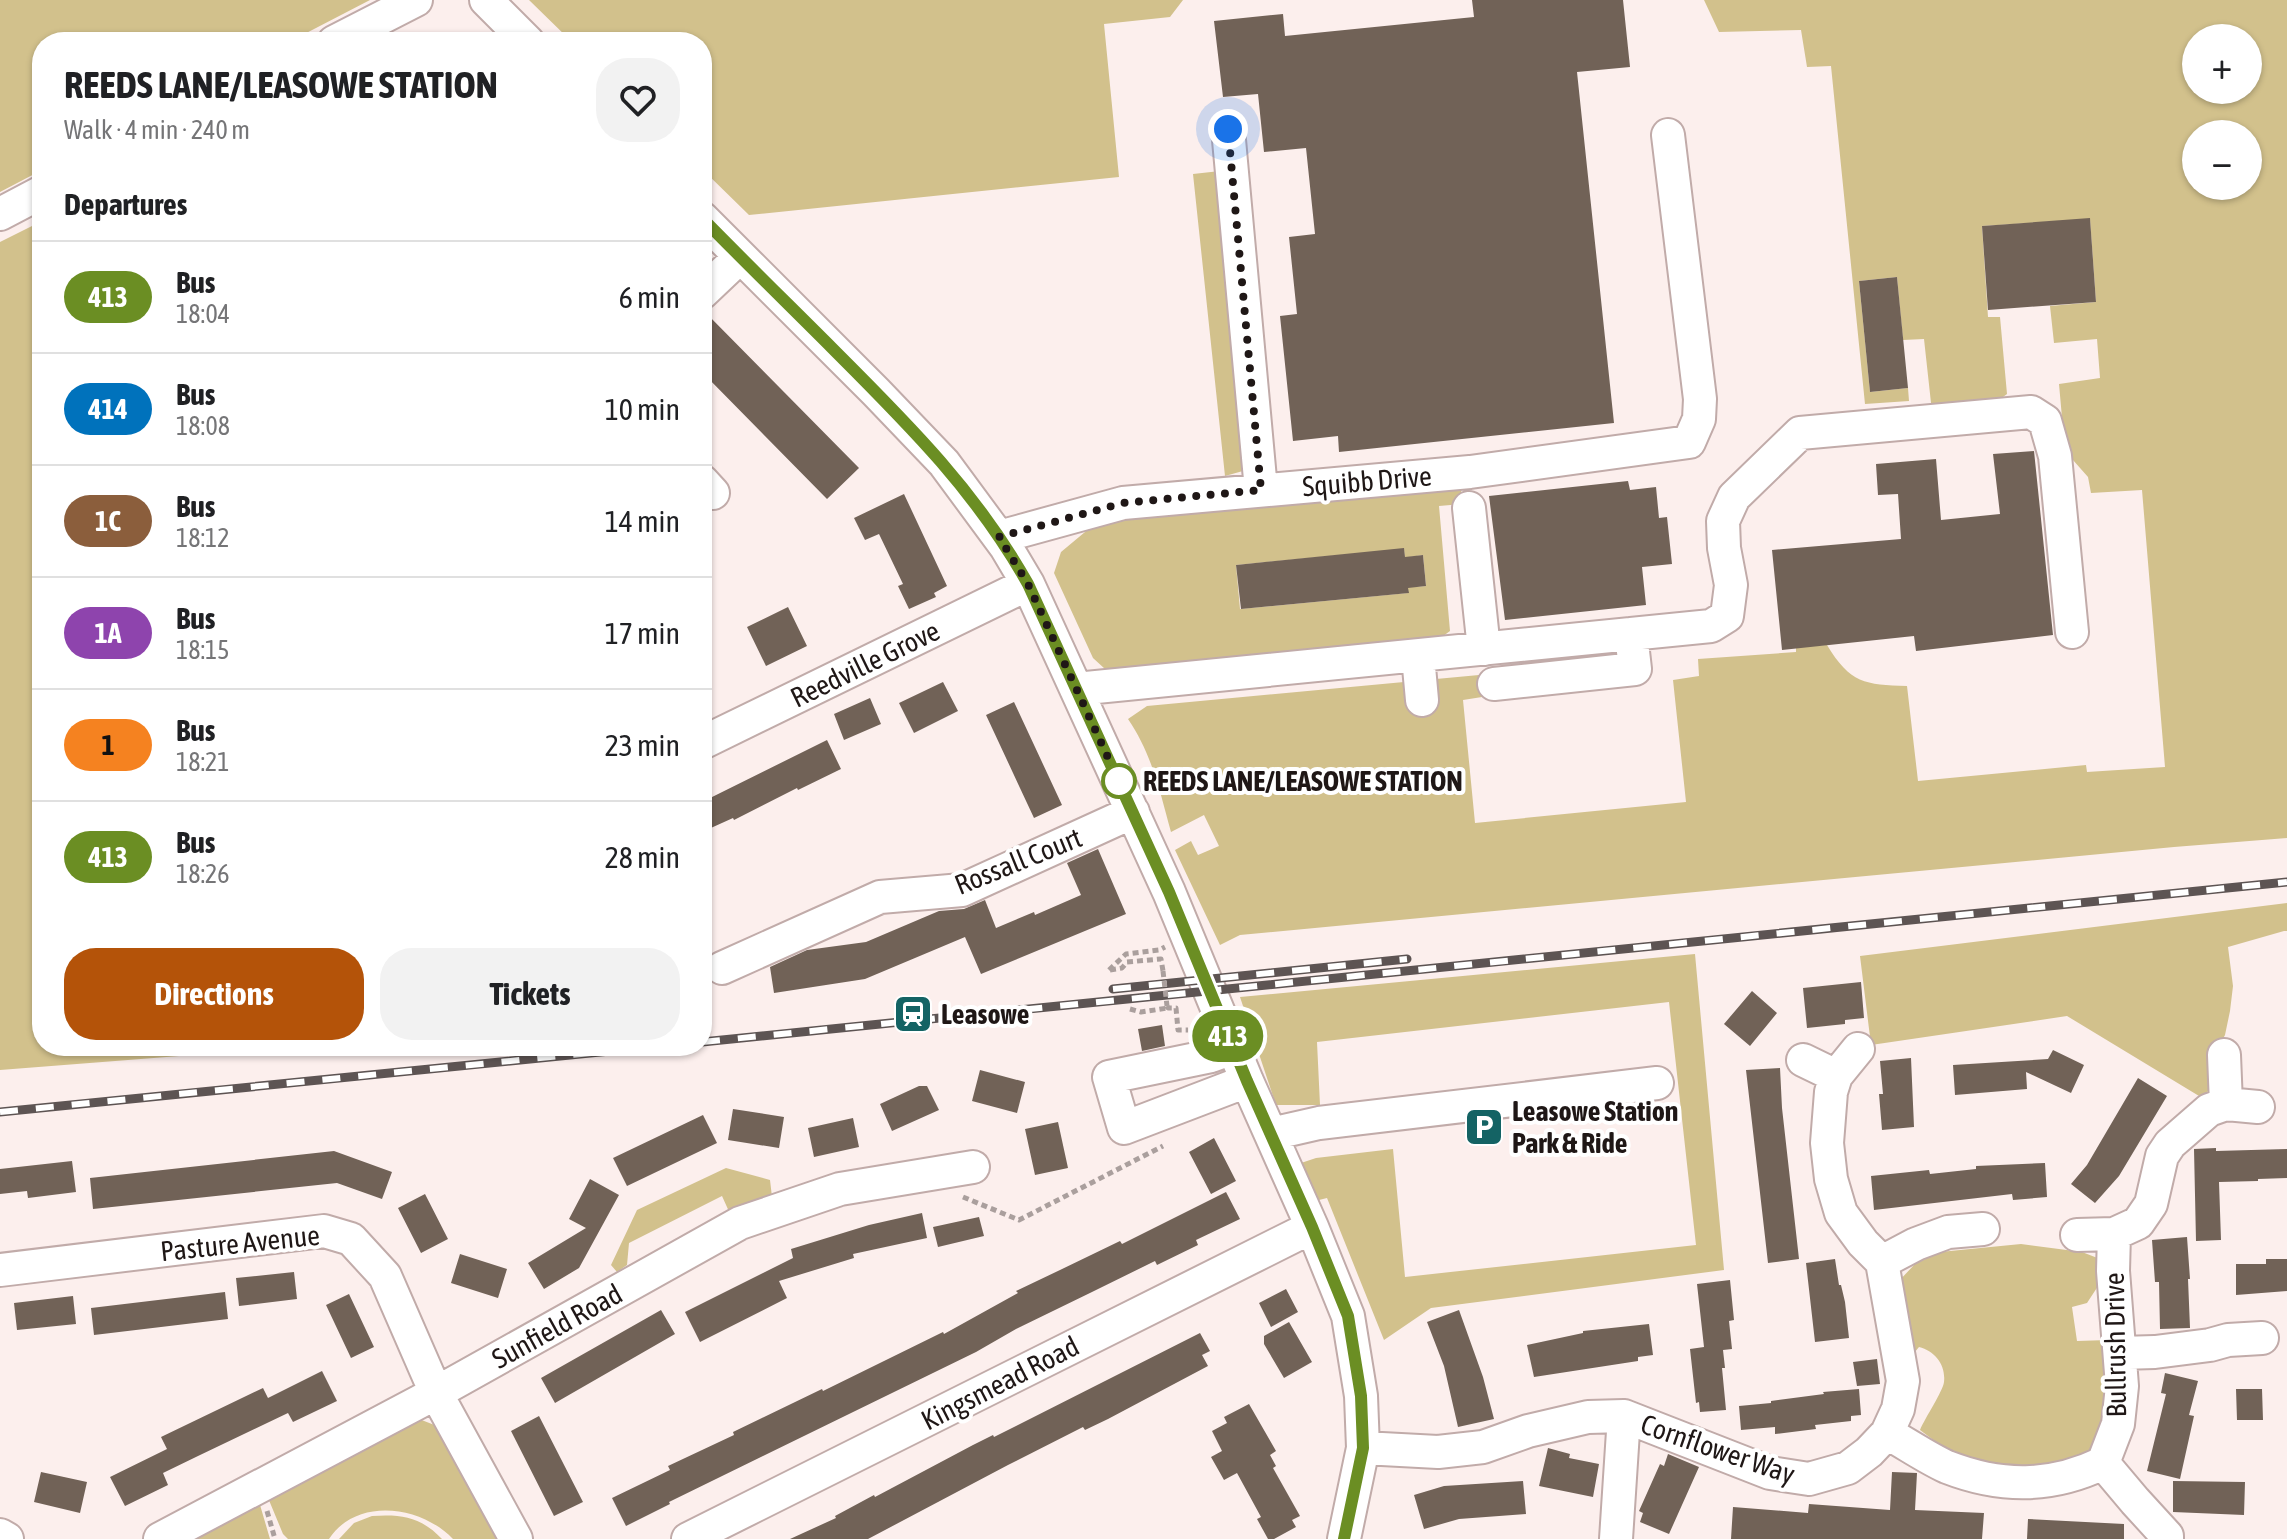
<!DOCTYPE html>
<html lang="en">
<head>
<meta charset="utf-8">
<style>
  :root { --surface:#fff; --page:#f2f2f2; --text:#202124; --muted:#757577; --line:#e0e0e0; --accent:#b45309 }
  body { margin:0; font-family:"Asap Condensed",sans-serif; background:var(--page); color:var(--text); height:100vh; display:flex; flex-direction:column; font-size:30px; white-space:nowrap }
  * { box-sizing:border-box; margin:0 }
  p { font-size:26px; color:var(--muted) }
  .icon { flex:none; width:44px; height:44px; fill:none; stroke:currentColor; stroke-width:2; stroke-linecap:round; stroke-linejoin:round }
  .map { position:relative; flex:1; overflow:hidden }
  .sheet { position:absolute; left:32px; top:32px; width:680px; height:1024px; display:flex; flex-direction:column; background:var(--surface); border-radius:32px; box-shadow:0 2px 6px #0004 }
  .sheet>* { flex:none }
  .badge { padding:0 16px; border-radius:26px; font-size:28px; line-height:52px }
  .buttons { position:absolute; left:2182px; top:24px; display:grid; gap:16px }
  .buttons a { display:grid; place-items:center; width:80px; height:80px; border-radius:50%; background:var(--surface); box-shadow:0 2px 6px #0004; font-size:40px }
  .you { position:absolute; width:40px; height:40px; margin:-20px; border:6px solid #fff; border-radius:50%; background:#1a73e8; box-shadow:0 0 0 12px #1a73e833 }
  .map>.badge { position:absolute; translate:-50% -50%; box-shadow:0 0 0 4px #fff }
  h2 { padding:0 32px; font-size:30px; line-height:72px }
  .round { display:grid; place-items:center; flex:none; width:84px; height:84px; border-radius:32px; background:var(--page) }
  .summary { display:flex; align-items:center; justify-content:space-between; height:136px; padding:0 32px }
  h1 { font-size:38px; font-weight:700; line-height:60px }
  .primary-button { display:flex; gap:16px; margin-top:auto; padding:16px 32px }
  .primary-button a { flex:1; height:92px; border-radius:32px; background:var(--accent); color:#fff; font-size:32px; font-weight:700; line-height:92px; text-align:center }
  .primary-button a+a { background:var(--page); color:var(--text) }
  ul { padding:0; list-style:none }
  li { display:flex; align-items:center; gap:24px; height:112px; padding:0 32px; border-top:2px solid var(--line) }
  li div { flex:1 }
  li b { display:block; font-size:30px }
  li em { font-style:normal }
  li .badge { min-width:88px; font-weight:700; text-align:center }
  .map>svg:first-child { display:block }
  .green { fill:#d2c18c; fill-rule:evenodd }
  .building { fill:#716257 }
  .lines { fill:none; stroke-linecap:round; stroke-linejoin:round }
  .minor-casing { stroke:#c1aba9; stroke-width:36 }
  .path { stroke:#aa9f9d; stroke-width:5; stroke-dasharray:6 4; stroke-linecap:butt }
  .minor { stroke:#fff; stroke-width:32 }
  .rail-casing { stroke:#5d5453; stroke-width:9 }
  .rail { stroke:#fff; stroke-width:6; stroke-dasharray:18; stroke-linecap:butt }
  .path-bridge { stroke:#aa9f9d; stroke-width:5; stroke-dasharray:6 4; stroke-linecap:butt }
  .line-casing { stroke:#fff; stroke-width:18 }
  .line { stroke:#6b8e23; stroke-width:12 }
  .walk { stroke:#1f1716; stroke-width:8; stroke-dasharray:0 14.4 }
  .stop-dot { fill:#fff; stroke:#6b8e23; stroke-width:4 }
  .labels { text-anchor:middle; stroke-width:8; stroke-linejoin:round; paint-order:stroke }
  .street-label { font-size:28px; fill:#1f1716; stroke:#fff }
  .stop-label { font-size:28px; font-weight:bold; fill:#1f1716; stroke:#fff; text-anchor:start }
  .poi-label { font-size:28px; font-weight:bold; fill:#1f1716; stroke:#fff; text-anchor:start }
</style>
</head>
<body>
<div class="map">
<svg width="2287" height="1539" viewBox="0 0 2287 1539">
  <rect width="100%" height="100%" fill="#fcefed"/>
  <!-- green -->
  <path class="green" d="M 0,0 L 370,0 L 289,42 L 42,42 L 42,170 L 0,192 Z
    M 529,0 L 1183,0 L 1170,17 L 1104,24 L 1119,177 L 749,215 L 702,169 L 702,42 L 572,42 Z
    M 1704,0 L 2287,0 L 2287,838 L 2174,847 L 1240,935 L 1220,945 L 1175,850 L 1191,841 L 1198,855 L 1219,846 L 1204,815 L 1171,832 C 1160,792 1152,754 1128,719 L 1147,706 L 1479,675 L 1482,697 L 1463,700 L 1475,823 L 1686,802 L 1673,680 L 1699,676 L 1698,659 L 1796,652 L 1796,647 L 1827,645 C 1850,683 1865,685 1907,686 L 1918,781 L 2086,765 L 2087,772 L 2165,767 L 2142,490 L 2091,493 L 2088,477 L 2065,451 L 2059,384 L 2100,378 L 2097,339 L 2054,343 L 2050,306 L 2096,302 L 2090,219 L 1982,226 L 1988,317 L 2000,317 L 2007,394 L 1991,406 L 1932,412 L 1924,339 L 1903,340 L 1897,277 L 1859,281 L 1870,392 L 1908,388 L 1909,401 L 1865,404 L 1831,66 L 1807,67 L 1801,30 L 1719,32 ZM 2196,38 L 2248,38 L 2248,90 L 2196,90 ZM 2196,134 L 2248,134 L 2248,186 L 2196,186 Z
    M 1220,171 L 1250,469 L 1225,476 L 1193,174 Z
    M 42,221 L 42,1046 L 187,1046 L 192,1055 L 0,1070 L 0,242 Z
    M 1461,488 L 1462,504 L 1439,506 L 1450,631 L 1435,642 L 1105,669 L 1093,658 L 1054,573 L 1061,552 L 1091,527 L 1130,519 ZM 1404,549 L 1408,593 L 1240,609 L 1236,565 ZM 1423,555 L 1426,586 L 1414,587 L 1410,557 Z
    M 2287,903 L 2287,931 L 2284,931 L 2228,947 L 2233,986 L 2230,1011 L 2225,1035 L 2217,1050 L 2214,1079 L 2204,1099 L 2067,1016 L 1871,1045 L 1860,956 Z
    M 1695,954 L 1724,1270 L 1431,1308 L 1384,1340 L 1327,1198 L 1319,1200 L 1301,1163 L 1316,1158 L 1393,1149 L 1405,1277 L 1696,1245 L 1669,1002 L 1317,1042 L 1320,1105 L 1276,1105 L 1240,997 Z
    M 726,1168 L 770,1180 L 772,1197 L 731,1216 L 722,1196 L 629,1243 L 627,1265 L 617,1272 L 611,1265 L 637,1210 Z
    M 2021,1244 L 2082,1252 L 2100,1259 L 2106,1274 L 2087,1303 L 2072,1307 L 2077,1341 L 2108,1340 L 2104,1441 L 2067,1469 L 2003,1468 L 1964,1457 L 1940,1445 L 1920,1430 C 1925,1418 1943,1391 1944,1382 C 1946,1365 1935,1351 1919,1347 L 1910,1358 L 1897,1283 L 1915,1264 L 1940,1252 Z
    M 419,1419 L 437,1426 L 500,1539 L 453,1539 C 422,1506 357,1496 329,1539 L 288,1539 L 283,1534 L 266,1493 Z
    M 258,1498 L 270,1539 L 181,1539 Z
    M 372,1516 C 402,1514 421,1517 442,1539 L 339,1539 L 354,1523 Z"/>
  <!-- building -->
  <path class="building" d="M 1472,0 L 1623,0 L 1630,67 L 1577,72 L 1614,423 L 1339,452 L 1338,436 L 1293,441 L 1280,316 L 1297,314 L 1289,237 L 1315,234 L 1306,148 L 1264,152 L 1258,94 L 1223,97 L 1214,21 L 1283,14 L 1285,36 L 1474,17 Z
    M 2090,218 L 2096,302 L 1988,310 L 1982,226 Z
    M 1897,277 L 1908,388 L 1870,392 L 1859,281 Z
    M 702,311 L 705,312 L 859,468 L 827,499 L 702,372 Z
    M 2034,451 L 2053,635 L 1916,651 L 1914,636 L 1782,650 L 1772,550 L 1901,539 L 1898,494 L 1878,495 L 1876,464 L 1936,459 L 1941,520 L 2000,514 L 1993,454 Z
    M 1628,481 L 1630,490 L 1656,487 L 1659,518 L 1667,517 L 1672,564 L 1642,567 L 1646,605 L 1505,620 L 1489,496 Z
    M 904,494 L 947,586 L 934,593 L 936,597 L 909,609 L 898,586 L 903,584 L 879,534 L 865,540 L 854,518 Z
    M 1404,548 L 1405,557 L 1423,555 L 1426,586 L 1408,588 L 1409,593 L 1241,609 L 1236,565 Z
    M 788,607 L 807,646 L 766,666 L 747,627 Z
    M 943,682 L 958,711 L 914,733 L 899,703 Z
    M 870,698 L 881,724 L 844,740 L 834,714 Z
    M 1014,702 L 1062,805 L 1034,818 L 986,715 Z
    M 827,740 L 841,769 L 798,790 L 797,788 L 734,820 L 733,818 L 702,832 L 702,802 Z
    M 1098,849 L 1126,914 L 981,974 L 965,937 L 865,979 L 774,993 L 770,967 L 807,950 L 866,942 L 939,911 L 964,909 L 985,900 L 996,928 L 1034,912 L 1035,915 L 1081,895 L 1067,863 Z
    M 1861,982 L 1864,1018 L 1845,1020 L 1845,1024 L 1807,1028 L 1803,988 Z
    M 1752,991 L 1777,1013 L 1750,1046 L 1724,1024 Z
    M 1162,1025 L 1165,1046 L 1142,1051 L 1138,1029 Z
    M 2053,1050 L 2084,1065 L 2071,1093 L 2026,1072 L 2027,1089 L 1955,1095 L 1953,1065 L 2048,1059 Z
    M 1911,1058 L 1914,1127 L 1882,1130 L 1879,1094 L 1883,1094 L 1880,1061 Z
    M 1780,1068 L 1782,1108 L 1799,1259 L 1768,1263 L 1746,1070 Z
    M 980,1070 L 1025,1082 L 1017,1113 L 972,1101 Z
    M 2138,1078 L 2167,1096 L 2119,1176 L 2095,1203 L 2071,1184 L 2087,1165 Z
    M 919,1086 L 927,1086 L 939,1110 L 892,1131 L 880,1104 Z
    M 733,1109 L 784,1117 L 779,1148 L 728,1140 Z
    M 703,1115 L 717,1143 L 627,1186 L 613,1158 Z
    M 853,1118 L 859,1147 L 814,1157 L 808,1128 Z
    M 1058,1122 L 1068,1168 L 1035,1175 L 1025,1129 Z
    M 1214,1138 L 1236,1181 L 1211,1194 L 1189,1152 Z
    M 2216,1148 L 2216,1151 L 2287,1149 L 2287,1178 L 2258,1179 L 2258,1181 L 2219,1182 L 2221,1240 L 2196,1241 L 2194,1149 Z
    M 334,1151 L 392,1172 L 382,1199 L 337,1183 L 93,1209 L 90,1178 Z
    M 72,1161 L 76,1192 L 28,1198 L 27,1191 L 0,1194 L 0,1169 Z
    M 2045,1163 L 2047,1197 L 2013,1200 L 2012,1194 L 1874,1210 L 1871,1176 L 1929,1170 L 1930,1174 L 1976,1169 L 1976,1166 Z
    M 590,1179 L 619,1195 L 579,1268 L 544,1289 L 528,1263 L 586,1228 L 569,1219 Z
    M 1226,1192 L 1240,1219 L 1196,1240 L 1198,1245 L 1157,1265 L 1155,1261 L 1092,1292 L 1016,1329 L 976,1352 L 669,1502 L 670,1504 L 626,1526 L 612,1498 L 670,1470 L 668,1466 L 734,1435 L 733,1432 L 822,1389 L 823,1391 L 943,1332 L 944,1334 L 1018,1293 L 1016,1291 L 1060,1270 L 1120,1241 L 1122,1244 Z
    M 425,1194 L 448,1239 L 421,1253 L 398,1208 Z
    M 922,1213 L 927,1238 L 853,1254 L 854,1258 L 779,1281 L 787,1298 L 700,1342 L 685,1312 L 793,1258 L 791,1249 L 869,1225 Z
    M 979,1217 L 984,1236 L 938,1247 L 933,1227 Z
    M 2187,1237 L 2190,1279 L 2188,1279 L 2190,1328 L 2160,1329 L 2159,1282 L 2155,1282 L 2152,1240 Z
    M 460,1254 L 507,1269 L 498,1298 L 451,1283 Z
    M 1835,1259 L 1839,1285 L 1841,1285 L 1845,1302 L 1849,1338 L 1815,1342 L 1806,1263 Z
    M 2266,1259 L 2287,1259 L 2287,1291 L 2236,1295 L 2236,1264 L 2266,1264 Z
    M 294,1272 L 297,1299 L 239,1306 L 236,1278 Z
    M 1730,1280 L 1734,1320 L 1729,1321 L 1732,1349 L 1723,1350 L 1725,1368 L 1722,1368 L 1726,1410 L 1700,1412 L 1699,1402 L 1696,1403 L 1690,1349 L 1704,1347 L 1697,1284 Z
    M 1286,1289 L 1298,1312 L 1271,1327 L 1259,1303 Z
    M 225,1292 L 228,1319 L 94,1335 L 91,1308 Z
    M 349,1294 L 374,1347 L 351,1358 L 326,1305 Z
    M 73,1296 L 76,1324 L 17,1330 L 14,1303 Z
    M 661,1310 L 675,1334 L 555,1403 L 541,1378 Z
    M 1459,1310 L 1483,1377 L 1494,1419 L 1458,1427 L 1444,1366 L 1427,1322 Z
    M 1289,1322 L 1312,1362 L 1284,1378 L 1264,1344 L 1264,1336 Z
    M 1649,1324 L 1653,1355 L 1638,1357 L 1638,1361 L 1534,1377 L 1527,1345 L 1583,1333 L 1583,1331 Z
    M 1200,1333 L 1210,1351 L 1202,1355 L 1208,1366 L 1108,1419 L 1085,1430 L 1083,1427 L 1008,1465 L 868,1539 L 790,1539 L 836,1518 L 835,1516 L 874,1495 L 875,1497 L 973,1445 L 993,1435 L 994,1437 Z
    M 1877,1359 L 1880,1384 L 1857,1386 L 1853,1362 Z
    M 322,1371 L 337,1401 L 293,1422 L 288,1413 L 198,1456 L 163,1473 L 168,1485 L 125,1506 L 110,1477 L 167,1449 L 161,1437 L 263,1388 L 268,1398 Z
    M 2165,1373 L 2198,1381 L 2189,1415 L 2194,1416 L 2180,1479 L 2147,1471 L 2166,1394 L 2161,1393 Z
    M 1859,1389 L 1861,1415 L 1851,1416 L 1851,1421 L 1815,1425 L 1816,1429 L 1775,1434 L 1775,1427 L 1741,1430 L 1739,1406 L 1771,1403 L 1771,1401 L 1824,1394 L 1823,1392 Z
    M 2236,1389 L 2262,1389 L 2263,1420 L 2237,1420 Z
    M 1249,1404 L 1276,1451 L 1270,1455 L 1276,1466 L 1273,1468 L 1300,1516 L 1292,1520 L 1296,1527 L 1274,1539 L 1268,1539 L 1257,1519 L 1261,1517 L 1237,1473 L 1224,1480 L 1211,1457 L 1222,1451 L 1212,1431 L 1227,1423 L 1224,1417 Z
    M 539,1416 L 583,1502 L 554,1516 L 511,1431 Z
    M 1548,1448 L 1570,1454 L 1569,1458 L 1599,1464 L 1593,1497 L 1539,1486 Z
    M 1668,1454 L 1699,1467 L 1669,1534 L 1640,1522 L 1643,1513 L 1639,1511 L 1660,1464 L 1664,1466 Z
    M 41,1472 L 87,1482 L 80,1513 L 34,1502 Z
    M 1892,1472 L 1917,1473 L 1915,1510 L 1984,1513 L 1982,1539 L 1731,1539 L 1733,1507 L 1808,1513 L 1809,1504 L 1890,1510 Z
    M 1523,1481 L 1526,1514 L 1459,1519 L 1424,1529 L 1414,1495 L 1444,1486 Z
    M 2173,1481 L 2245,1482 L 2244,1515 L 2173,1512 Z
    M 2028,1519 L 2124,1524 L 2124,1539 L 2027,1539 Z"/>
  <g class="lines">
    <defs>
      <path id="minor" d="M 486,0 L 528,42
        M 334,42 L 416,0
        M 1228,129 L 1261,490
        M 0,214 L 42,192
        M 702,218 L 876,392 L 944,463 L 1006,547 L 1028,584 L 1169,892 L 1247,1081 L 1312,1227 L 1348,1316 L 1361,1396 L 1363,1448 L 1344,1539
        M 702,293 L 740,257
        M 702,481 L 713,493
        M 1469,508 L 1484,649
        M 999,537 L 1123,503 L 1470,472 L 1689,442 L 1699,419 L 1700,399 L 1668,135
        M 1418,656 L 1422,700
        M 1494,684 L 1635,669 L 1631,634
        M 1076,689 L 1711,626 L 1727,616 L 1731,585 L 1724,548 L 1723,521 L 1734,497 L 1800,433 L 2031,412 L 2045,421 L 2055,456 L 2072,632
        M 702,743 L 1028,584
        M 722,968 L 880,897 L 962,890 L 1133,812
        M 1233,1048 L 1211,1056 L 1109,1077 L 1124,1128 L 1247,1081
        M 1803,1060 L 1836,1076
        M 2226,1104 L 2258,1107
        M 1271,1134 L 1319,1123 L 1657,1083
        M 2077,1235 L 2114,1234
        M 1882,1262 L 1916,1244 L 1948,1232 L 1983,1229
        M 0,1270 L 324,1231 L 351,1239 L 385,1276 L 436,1393 L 516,1539
        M 2120,1353 L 2155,1352 L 2210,1345 L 2228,1340 L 2262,1338
        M 1887,1433 C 1907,1444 1927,1458 1947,1467 C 2001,1488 2051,1488 2103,1463 L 2118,1424 L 2122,1386 L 2113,1271 L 2114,1234 L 2138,1223 L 2151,1204 L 2162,1156 L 2170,1144 L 2209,1110 L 2226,1104 L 2224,1055
        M 1363,1448 L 1438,1452 L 1483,1447 L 1528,1431 L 1588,1417 L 1624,1416 L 1770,1473 L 1809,1479 L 1848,1468 L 1869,1452 L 1887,1433 L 1898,1409 L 1903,1381 L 1882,1262 L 1863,1243 L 1841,1213 L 1831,1179 L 1827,1143 L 1831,1092 L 1836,1076 L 1858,1049
        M 2103,1463 L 2135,1501 L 2167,1536 L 2167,1539
        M 0,1535 L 7,1539
        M 160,1539 L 436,1393 L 740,1223 L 840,1189 L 973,1167
        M 688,1539 L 1312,1227
        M 1616,1539 L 1624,1416"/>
    </defs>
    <!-- minor casing -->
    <use href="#minor" class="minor-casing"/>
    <!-- path -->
    <path class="path" d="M 1109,970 L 1126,954 L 1159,950 L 1165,947
      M 1110,970 L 1122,968 L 1127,962 L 1161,959 L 1163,971
      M 1167,1006 L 1168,1008 L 1176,1008 L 1178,1030 L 1188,1030
      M 1130,1009 L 1141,1012 L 1168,1008
      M 963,1197 L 1019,1220 L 1163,1146
      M 267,1511 L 275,1539"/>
    <!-- minor -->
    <use href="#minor" class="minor"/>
    <defs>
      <path id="rail" d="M 1113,989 L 1407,959
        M 702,1042 L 2287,882
        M 0,1112 L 660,1046"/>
    </defs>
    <!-- rail casing -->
    <use href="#rail" class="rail-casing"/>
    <!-- rail -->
    <use href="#rail" class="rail"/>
    <!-- path-bridge -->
    <path class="path-bridge" d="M 1163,971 L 1167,1006"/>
  </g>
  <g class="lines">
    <defs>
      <path id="line" d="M 702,218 C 745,262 789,305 832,348 C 907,423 976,491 1028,584 L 1169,892 L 1247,1081 L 1312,1227 L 1348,1316 L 1361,1396 L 1363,1448 L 1344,1539"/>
    </defs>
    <!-- line casing -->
    <use href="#line" class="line-casing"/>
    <!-- line -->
    <use href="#line" class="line"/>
    <!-- walk -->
    <path class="walk" d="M 1119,781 L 1122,788 L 1028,584 L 999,537 L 1123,503 L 1261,490 L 1228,129"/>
  </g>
  <!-- icons -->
  <defs>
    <symbol id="station-square" viewBox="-11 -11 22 22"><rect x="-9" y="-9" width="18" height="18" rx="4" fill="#146364" stroke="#fff"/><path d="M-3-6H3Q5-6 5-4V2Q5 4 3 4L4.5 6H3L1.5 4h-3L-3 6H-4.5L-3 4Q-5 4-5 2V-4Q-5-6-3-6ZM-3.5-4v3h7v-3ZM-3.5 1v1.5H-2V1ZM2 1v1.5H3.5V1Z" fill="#fff"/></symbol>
    <symbol id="parking-square" viewBox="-11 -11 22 22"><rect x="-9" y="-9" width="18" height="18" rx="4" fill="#146364" stroke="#fff"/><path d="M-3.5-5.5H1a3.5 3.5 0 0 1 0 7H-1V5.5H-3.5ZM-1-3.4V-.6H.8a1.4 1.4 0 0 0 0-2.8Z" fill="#fff"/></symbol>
  </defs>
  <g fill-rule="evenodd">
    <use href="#station-square" x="891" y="992" width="44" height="44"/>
    <use href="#parking-square" x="1462" y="1105" width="44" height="44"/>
  </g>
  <!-- markers -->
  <circle class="stop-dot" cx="1119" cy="781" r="16"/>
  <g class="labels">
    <!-- street labels -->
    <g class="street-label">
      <text transform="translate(1367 481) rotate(-5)" y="10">Squibb Drive</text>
      <text transform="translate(865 664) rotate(-26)" y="10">Reedville Grove</text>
      <text transform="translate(1018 861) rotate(-22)" y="10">Rossall Court</text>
      <text transform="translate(240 1243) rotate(-6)" y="10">Pasture Avenue</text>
      <text transform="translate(557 1326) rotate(-29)" y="10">Sunfield Road</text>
      <text transform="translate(2115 1345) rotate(-91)" y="10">Bullrush Drive</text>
      <text transform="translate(1000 1383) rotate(-27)" y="10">Kingsmead Road</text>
      <text transform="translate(1718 1449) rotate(19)" y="10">Cornflower Way</text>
    </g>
    <!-- stop labels -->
    <g class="stop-label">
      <text x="1143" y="791">REEDS LANE/LEASOWE STATION</text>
    </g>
    <!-- poi labels -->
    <g class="poi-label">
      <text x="941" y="1024">Leasowe</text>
      <text x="1512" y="1121">Leasowe Station<tspan x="1512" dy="32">Park &amp; Ride</tspan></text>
    </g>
  </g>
</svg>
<div class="buttons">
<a>+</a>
<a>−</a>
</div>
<div class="you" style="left:1228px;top:129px"></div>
<b class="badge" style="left:1228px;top:1036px;background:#6b8e23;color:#fff">413</b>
<section class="sheet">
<div class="summary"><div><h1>REEDS LANE/LEASOWE STATION</h1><p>Walk · 4 min · 240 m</p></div><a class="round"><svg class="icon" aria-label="heart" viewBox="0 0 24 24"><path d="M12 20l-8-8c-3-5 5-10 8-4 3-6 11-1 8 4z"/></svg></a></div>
<h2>Departures</h2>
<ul>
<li><span class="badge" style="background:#6b8e23;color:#fff">413</span><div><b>Bus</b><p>18:04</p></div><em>6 min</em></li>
<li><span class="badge" style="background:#0072bc;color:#fff">414</span><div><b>Bus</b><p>18:08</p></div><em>10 min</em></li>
<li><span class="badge" style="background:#8b5e3c;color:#fff">1C</span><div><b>Bus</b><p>18:12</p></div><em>14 min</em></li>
<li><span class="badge" style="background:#8e44ad;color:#fff">1A</span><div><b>Bus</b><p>18:15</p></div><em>17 min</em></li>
<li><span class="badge" style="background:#f58220;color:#111">1</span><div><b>Bus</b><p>18:21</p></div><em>23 min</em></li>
<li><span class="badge" style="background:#6b8e23;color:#fff">413</span><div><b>Bus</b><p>18:26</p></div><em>28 min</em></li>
</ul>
<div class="primary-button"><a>Directions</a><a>Tickets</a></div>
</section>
</div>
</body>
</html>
